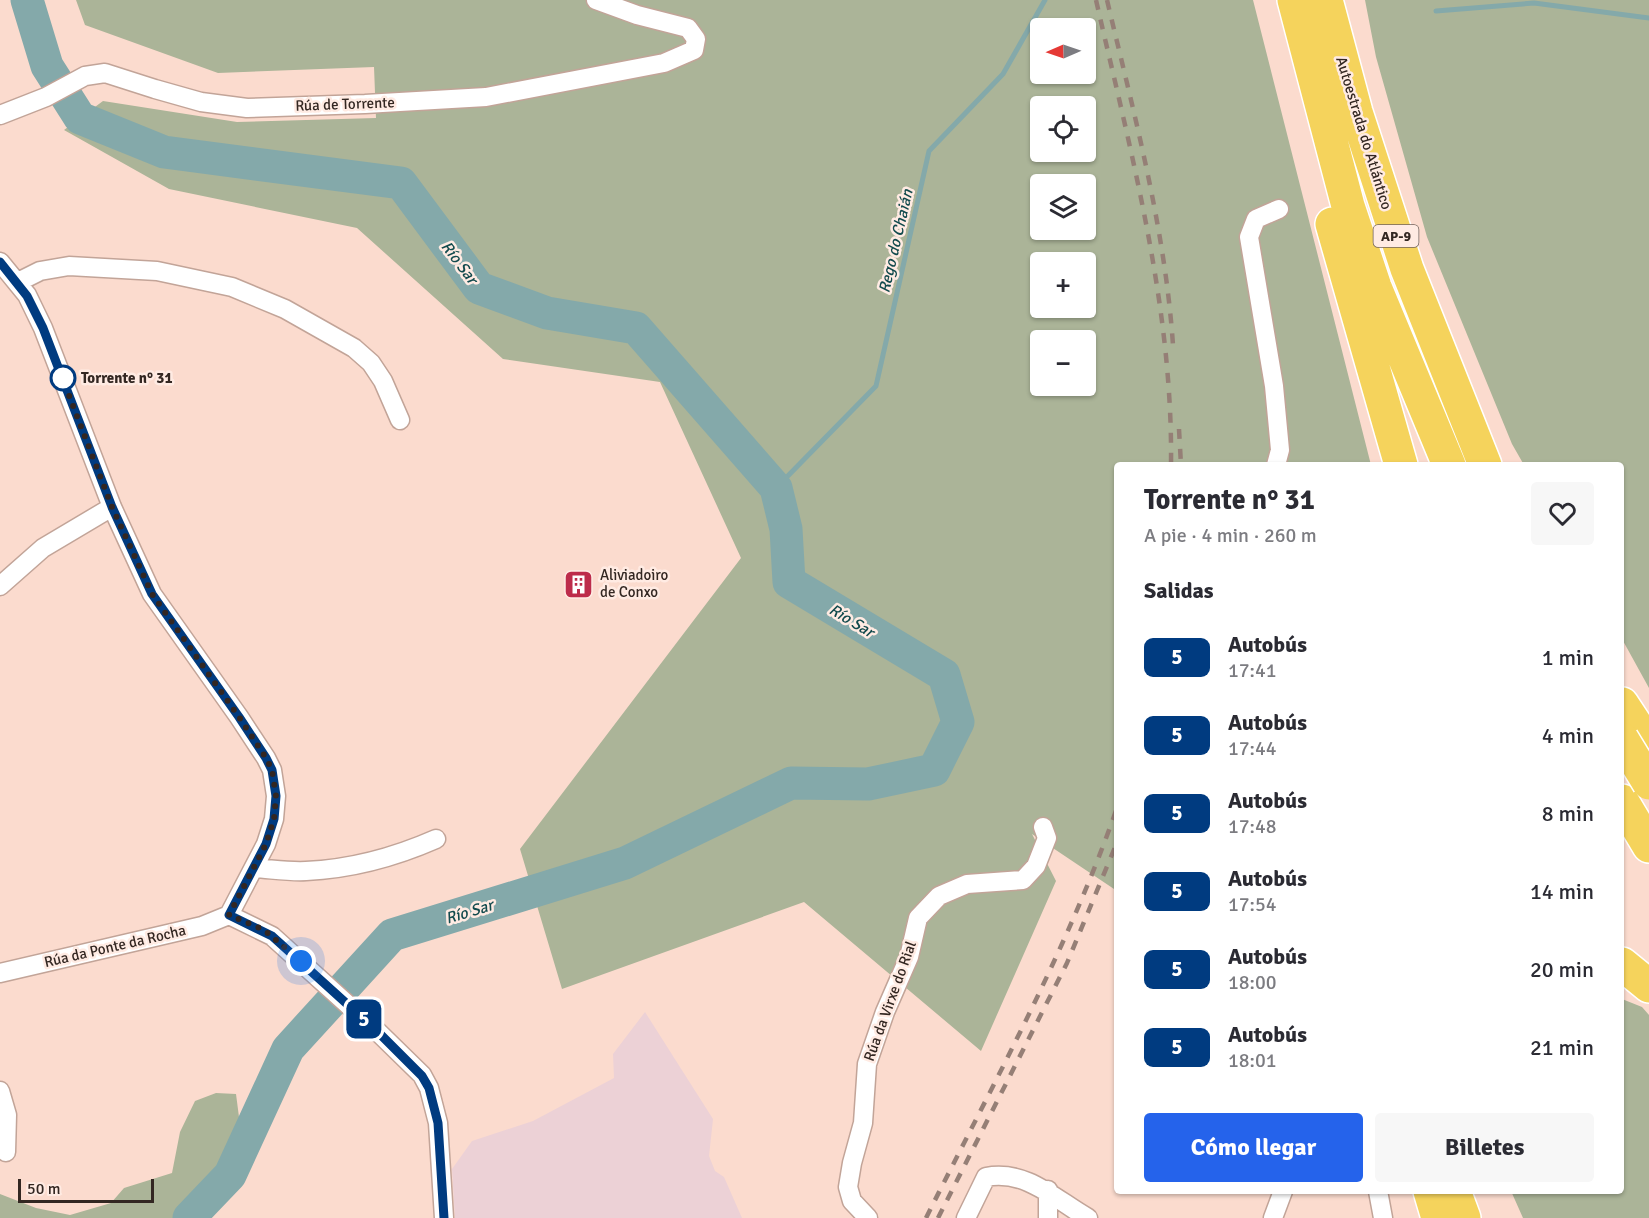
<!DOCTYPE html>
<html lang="es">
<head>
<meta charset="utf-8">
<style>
  :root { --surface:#fff; --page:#f7f7f7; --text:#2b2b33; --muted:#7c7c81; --accent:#2563eb }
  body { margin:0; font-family:Signika,sans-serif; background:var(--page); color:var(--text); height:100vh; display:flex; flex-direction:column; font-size:22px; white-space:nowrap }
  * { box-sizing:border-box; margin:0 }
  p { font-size:20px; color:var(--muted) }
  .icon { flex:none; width:33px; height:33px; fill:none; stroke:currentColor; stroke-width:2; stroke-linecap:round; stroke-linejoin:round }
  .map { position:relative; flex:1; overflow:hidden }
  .panel { position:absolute; left:1114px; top:462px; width:510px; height:732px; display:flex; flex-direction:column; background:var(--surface); border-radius:6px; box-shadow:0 2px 4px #0004 }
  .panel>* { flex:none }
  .badge { padding:0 12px; border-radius:9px; font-size:21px; line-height:39px }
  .needle { width:39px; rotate:268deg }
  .buttons { position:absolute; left:1030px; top:18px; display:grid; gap:12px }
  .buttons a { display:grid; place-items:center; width:66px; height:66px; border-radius:6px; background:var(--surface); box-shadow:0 2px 4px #0004; font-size:30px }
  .scale { position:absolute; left:18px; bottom:15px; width:136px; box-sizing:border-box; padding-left:6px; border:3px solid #332722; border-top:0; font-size:16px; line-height:21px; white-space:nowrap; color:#332722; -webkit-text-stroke:4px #ffebe3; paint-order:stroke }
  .you { position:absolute; width:30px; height:30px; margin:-15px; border:4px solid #fff; border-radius:50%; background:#1a73e8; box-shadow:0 0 0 9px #1a73e833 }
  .map>.badge { position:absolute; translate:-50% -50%; box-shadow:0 0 0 3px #fff }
  h2 { padding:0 30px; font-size:22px; line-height:54px }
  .round { display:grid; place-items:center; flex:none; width:63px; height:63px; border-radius:6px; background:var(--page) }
  .headline { display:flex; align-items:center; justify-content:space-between; height:102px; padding:0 30px }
  h1 { font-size:28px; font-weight:700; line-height:45px }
  .button { display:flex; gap:12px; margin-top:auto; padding:12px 30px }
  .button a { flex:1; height:69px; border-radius:6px; background:var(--accent); color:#fff; font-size:24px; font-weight:700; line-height:69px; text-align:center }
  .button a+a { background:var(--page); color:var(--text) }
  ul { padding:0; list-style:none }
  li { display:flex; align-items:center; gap:18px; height:78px; padding:0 30px }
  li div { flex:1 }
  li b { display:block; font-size:22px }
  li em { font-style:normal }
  li .badge { min-width:66px; font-weight:700; text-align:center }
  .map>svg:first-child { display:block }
  .education { fill:#ecd1d6 }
  .forest { fill:#abb498; fill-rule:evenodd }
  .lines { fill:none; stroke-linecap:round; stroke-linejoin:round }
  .stream { stroke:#84a9aa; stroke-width:5 }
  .river { stroke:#84a9aa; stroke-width:33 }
  .street-casing { stroke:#c2a498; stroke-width:21 }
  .highway-casing { stroke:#fff; stroke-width:36 }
  .street { stroke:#fff; stroke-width:18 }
  .highway { stroke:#f5d35c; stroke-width:33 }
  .rail { stroke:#957f76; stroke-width:4.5; stroke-dasharray:10 10; stroke-linecap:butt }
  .highway-bridge-casing { stroke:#fff; stroke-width:36; stroke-linecap:butt }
  .highway-bridge { stroke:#f5d35c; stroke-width:33 }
  .line-casing { stroke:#fff; stroke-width:14 }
  .line { stroke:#003b80; stroke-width:9 }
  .walk { stroke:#332722; stroke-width:6; stroke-dasharray:0 10.8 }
  .stop-dot { fill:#fff; stroke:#003b80; stroke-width:3 }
  .labels { text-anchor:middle; stroke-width:5; stroke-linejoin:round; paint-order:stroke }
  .shield { fill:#ffebe3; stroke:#70625c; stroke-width:1.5 }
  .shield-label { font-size:14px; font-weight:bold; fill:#332722 }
  .street-label { font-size:15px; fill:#332722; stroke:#ffebe3 }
  .stop-label { font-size:15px; font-weight:bold; fill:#332722; stroke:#ffebe3; text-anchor:start }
  .poi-label { font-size:15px; fill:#332722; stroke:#ffebe3; text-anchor:start }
  .water-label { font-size:16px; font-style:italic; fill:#124a4d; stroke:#ffebe3 }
</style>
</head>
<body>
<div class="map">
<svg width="1649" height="1218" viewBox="0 0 1649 1218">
  <rect width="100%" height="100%" fill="#fbdbce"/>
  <!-- education -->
  <path class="education" d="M 645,1012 L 713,1119 L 709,1156 L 715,1171 L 724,1177 L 742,1218 L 455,1218 L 452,1169 L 472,1141 L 533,1121 L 614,1078 L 613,1054 Z"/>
  <!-- forest -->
  <path class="forest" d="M 76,0 L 1253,0 L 1371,465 L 1118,465 L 1117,891 L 1032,834 L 1056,881 L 981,1051 L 804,902 L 562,989 L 520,849 L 741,558 L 660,382 L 503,359 L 357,228 L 169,189 L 64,130 L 103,101 L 237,122 L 376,118 L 374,67 L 218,73 L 85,25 ZM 1041,28 L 1086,28 L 1086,74 L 1041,74 ZM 1041,106 L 1086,106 L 1086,152 L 1041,152 ZM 1041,184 L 1086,184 L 1086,230 L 1041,230 ZM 1041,262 L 1086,262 L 1086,308 L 1041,308 ZM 1041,340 L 1086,340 L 1086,386 L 1041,386 Z
    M 1365,0 L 1649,0 L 1649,688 L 1622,639 L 1622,465 L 1524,465 L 1512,444 L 1427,237 L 1376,57 Z
    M 1622,999 L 1642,1007 L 1649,1015 L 1649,1218 L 1523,1218 L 1511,1191 L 1622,1191 Z
    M 216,1093 L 236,1094 L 242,1140 L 221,1175 L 177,1218 L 0,1218 L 0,1194 L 36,1208 L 70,1215 L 111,1203 L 124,1188 L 172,1173 L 180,1132 L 195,1101 Z"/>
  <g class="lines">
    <!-- stream -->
    <path class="stream" d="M 1436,11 L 1534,3 L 1649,18
      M 776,488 L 876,386 L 929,151 L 1003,74 L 1045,0"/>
    <!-- river -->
    <path class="river" d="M 27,0 L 47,66 L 80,118 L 164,152 L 401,183 L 479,288 L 547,313 L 636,328 L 776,488 L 786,529 L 789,582 L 944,675 L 958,722 L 934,770 L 868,784 L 791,783 L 625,863 L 392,935 L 288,1049 L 230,1175 L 189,1218"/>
    <defs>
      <path id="street" d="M 0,115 L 46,97 L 85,76 L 105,73 L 155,89 L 201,102 L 247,108 L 365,104 L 486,97 L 664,63 L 694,50 L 696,39 L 688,28 L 637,15 L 596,0
        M 0,262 L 27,295 L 43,328 L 112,507 L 152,594 L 239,717 L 266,758 L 272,770 L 276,796 L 274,819 L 266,844 L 229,915
        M 18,282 L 40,271 L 69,266 L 157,271 L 232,287 L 285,309 L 354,348 L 371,363 L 383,381 L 400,420
        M 1276,465 L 1280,450 L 1274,386 L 1249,237 L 1256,219 L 1279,209
        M 0,586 L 43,548 L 112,507
        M 254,868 C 271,869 289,872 306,871 C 351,869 395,857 436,839
        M 229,915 L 272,936 L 378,1032 L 422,1075 L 429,1088 L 438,1123 L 444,1218
        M 0,973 L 202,926 L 229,915
        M 0,1091 L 7,1115 L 6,1152
        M 1048,1190 L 1048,1218
        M 1378,1191 L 1383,1218
        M 868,1218 L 852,1201 L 848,1187 L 852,1163 L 863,1123 L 867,1064 L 885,1012 L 909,957 L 918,918 L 939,896 L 967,884 L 1023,880 L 1036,866 L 1047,838 L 1043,827
        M 966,1218 L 986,1177 C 1026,1169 1056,1200 1088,1218
        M 1273,1218 L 1283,1191"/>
      <path id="highway" d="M 1294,0 L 1348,206 L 1375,287 L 1449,465
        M 1326,0 L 1356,112 L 1407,269 L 1485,465
        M 1332,224 L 1401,465
        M 1622,704 L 1649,745
        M 1622,801 L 1649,846
        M 1622,964 L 1649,986
        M 1430,1191 L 1438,1218
        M 1454,1191 L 1464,1218"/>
    </defs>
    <!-- street casing -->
    <use href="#street" class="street-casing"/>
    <!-- highway casing -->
    <use href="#highway" class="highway-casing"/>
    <!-- street -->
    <use href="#street" class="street"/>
    <!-- highway -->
    <use href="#highway" class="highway"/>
    <!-- rail -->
    <path class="rail" d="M 1096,0 C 1131,153 1173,307 1171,465
      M 1107,0 C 1134,114 1165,228 1173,345
      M 1179,429 L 1181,465
      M 926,1218 C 994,1082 1068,949 1118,805
      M 938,1218 L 1067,963 L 1118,840"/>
    <defs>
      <path id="highway-bridge" d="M 1622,739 L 1649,783"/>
    </defs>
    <!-- highway-bridge casing -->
    <use href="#highway-bridge" class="highway-bridge-casing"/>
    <!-- highway-bridge -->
    <use href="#highway-bridge" class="highway-bridge"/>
  </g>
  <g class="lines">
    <defs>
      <path id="line" d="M 0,262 L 27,296 L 43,328 L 112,507 L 152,594 L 239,717 L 266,758 L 272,770 L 276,796 L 274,819 L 266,844 L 229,915 L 272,936 L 378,1032 L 422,1076 L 429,1088 L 438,1123 L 444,1218"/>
    </defs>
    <!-- line casing -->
    <use href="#line" class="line-casing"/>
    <!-- line -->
    <use href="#line" class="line"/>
    <!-- walk -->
    <path class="walk" d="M 63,378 L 60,372 L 112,507 L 152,594 L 239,717 L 266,758 L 272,770 L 276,796 L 274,819 L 266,844 L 229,915 L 264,930 L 301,961"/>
  </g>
  <!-- icons -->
  <defs>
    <symbol id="building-square" viewBox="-11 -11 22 22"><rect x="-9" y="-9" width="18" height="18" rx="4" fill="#bd2c4b" stroke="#ffebe3"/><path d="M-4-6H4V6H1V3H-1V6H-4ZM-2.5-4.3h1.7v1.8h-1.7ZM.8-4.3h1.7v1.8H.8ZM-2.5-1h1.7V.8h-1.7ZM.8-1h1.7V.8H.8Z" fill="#fff"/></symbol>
  </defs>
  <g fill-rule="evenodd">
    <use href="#building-square" x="562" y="568" width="33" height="33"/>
  </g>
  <!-- markers -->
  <circle class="stop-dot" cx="63" cy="378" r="12"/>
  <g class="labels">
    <!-- shield labels -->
    <rect class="shield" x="1373.5" y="225" width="45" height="22" rx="4.5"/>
    <g class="shield-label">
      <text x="1396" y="241">AP-9</text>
    </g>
    <!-- street labels -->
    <g class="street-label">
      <text transform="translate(345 104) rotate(-2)" y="5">Rúa de Torrente</text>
      <text transform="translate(1364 133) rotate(73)" y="5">Autoestrada do Atlántico</text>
      <text transform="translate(115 946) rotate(-13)" y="5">Rúa da Ponte da Rocha</text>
      <text transform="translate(890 1001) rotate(-70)" y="5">Rúa da Virxe do Rial</text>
    </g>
    <!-- stop labels -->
    <g class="stop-label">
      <text x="81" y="383">Torrente n° 31</text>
    </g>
    <!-- poi labels -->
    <g class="poi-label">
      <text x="600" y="580">Aliviadoiro<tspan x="600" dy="17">de Conxo</tspan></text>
    </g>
    <!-- water labels -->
    <g class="water-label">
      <text transform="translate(895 241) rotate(-77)" y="6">Rego do Chaián</text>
      <text transform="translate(460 262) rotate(53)" y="6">Río Sar</text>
      <text transform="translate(852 620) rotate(31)" y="6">Río Sar</text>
      <text transform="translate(469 911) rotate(-17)" y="6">Río Sar</text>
    </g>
  </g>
</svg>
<div class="buttons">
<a><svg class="needle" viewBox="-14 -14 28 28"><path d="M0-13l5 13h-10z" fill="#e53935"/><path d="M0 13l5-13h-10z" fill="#7c7c81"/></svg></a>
<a><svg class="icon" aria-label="locate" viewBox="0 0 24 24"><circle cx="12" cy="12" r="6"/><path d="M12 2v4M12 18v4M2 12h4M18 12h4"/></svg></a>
<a><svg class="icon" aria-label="layers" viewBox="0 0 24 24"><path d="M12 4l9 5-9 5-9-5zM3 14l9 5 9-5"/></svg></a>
<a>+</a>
<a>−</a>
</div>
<div class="scale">50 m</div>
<div class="you" style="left:301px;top:961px"></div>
<b class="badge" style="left:364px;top:1019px;background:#003b80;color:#fff">5</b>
<section class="panel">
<div class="headline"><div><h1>Torrente n° 31</h1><p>A pie · 4 min · 260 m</p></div><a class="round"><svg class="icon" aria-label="heart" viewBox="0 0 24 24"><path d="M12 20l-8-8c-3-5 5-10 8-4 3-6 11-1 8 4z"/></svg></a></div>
<h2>Salidas</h2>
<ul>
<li><span class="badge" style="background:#003b80;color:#fff">5</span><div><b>Autobús</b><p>17:41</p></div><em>1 min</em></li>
<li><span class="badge" style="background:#003b80;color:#fff">5</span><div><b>Autobús</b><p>17:44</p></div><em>4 min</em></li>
<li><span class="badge" style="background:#003b80;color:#fff">5</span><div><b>Autobús</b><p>17:48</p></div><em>8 min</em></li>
<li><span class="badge" style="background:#003b80;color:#fff">5</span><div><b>Autobús</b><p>17:54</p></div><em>14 min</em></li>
<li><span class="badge" style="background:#003b80;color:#fff">5</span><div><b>Autobús</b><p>18:00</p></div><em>20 min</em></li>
<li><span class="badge" style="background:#003b80;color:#fff">5</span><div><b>Autobús</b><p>18:01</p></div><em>21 min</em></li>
</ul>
<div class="button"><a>Cómo llegar</a><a>Billetes</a></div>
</section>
</div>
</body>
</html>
